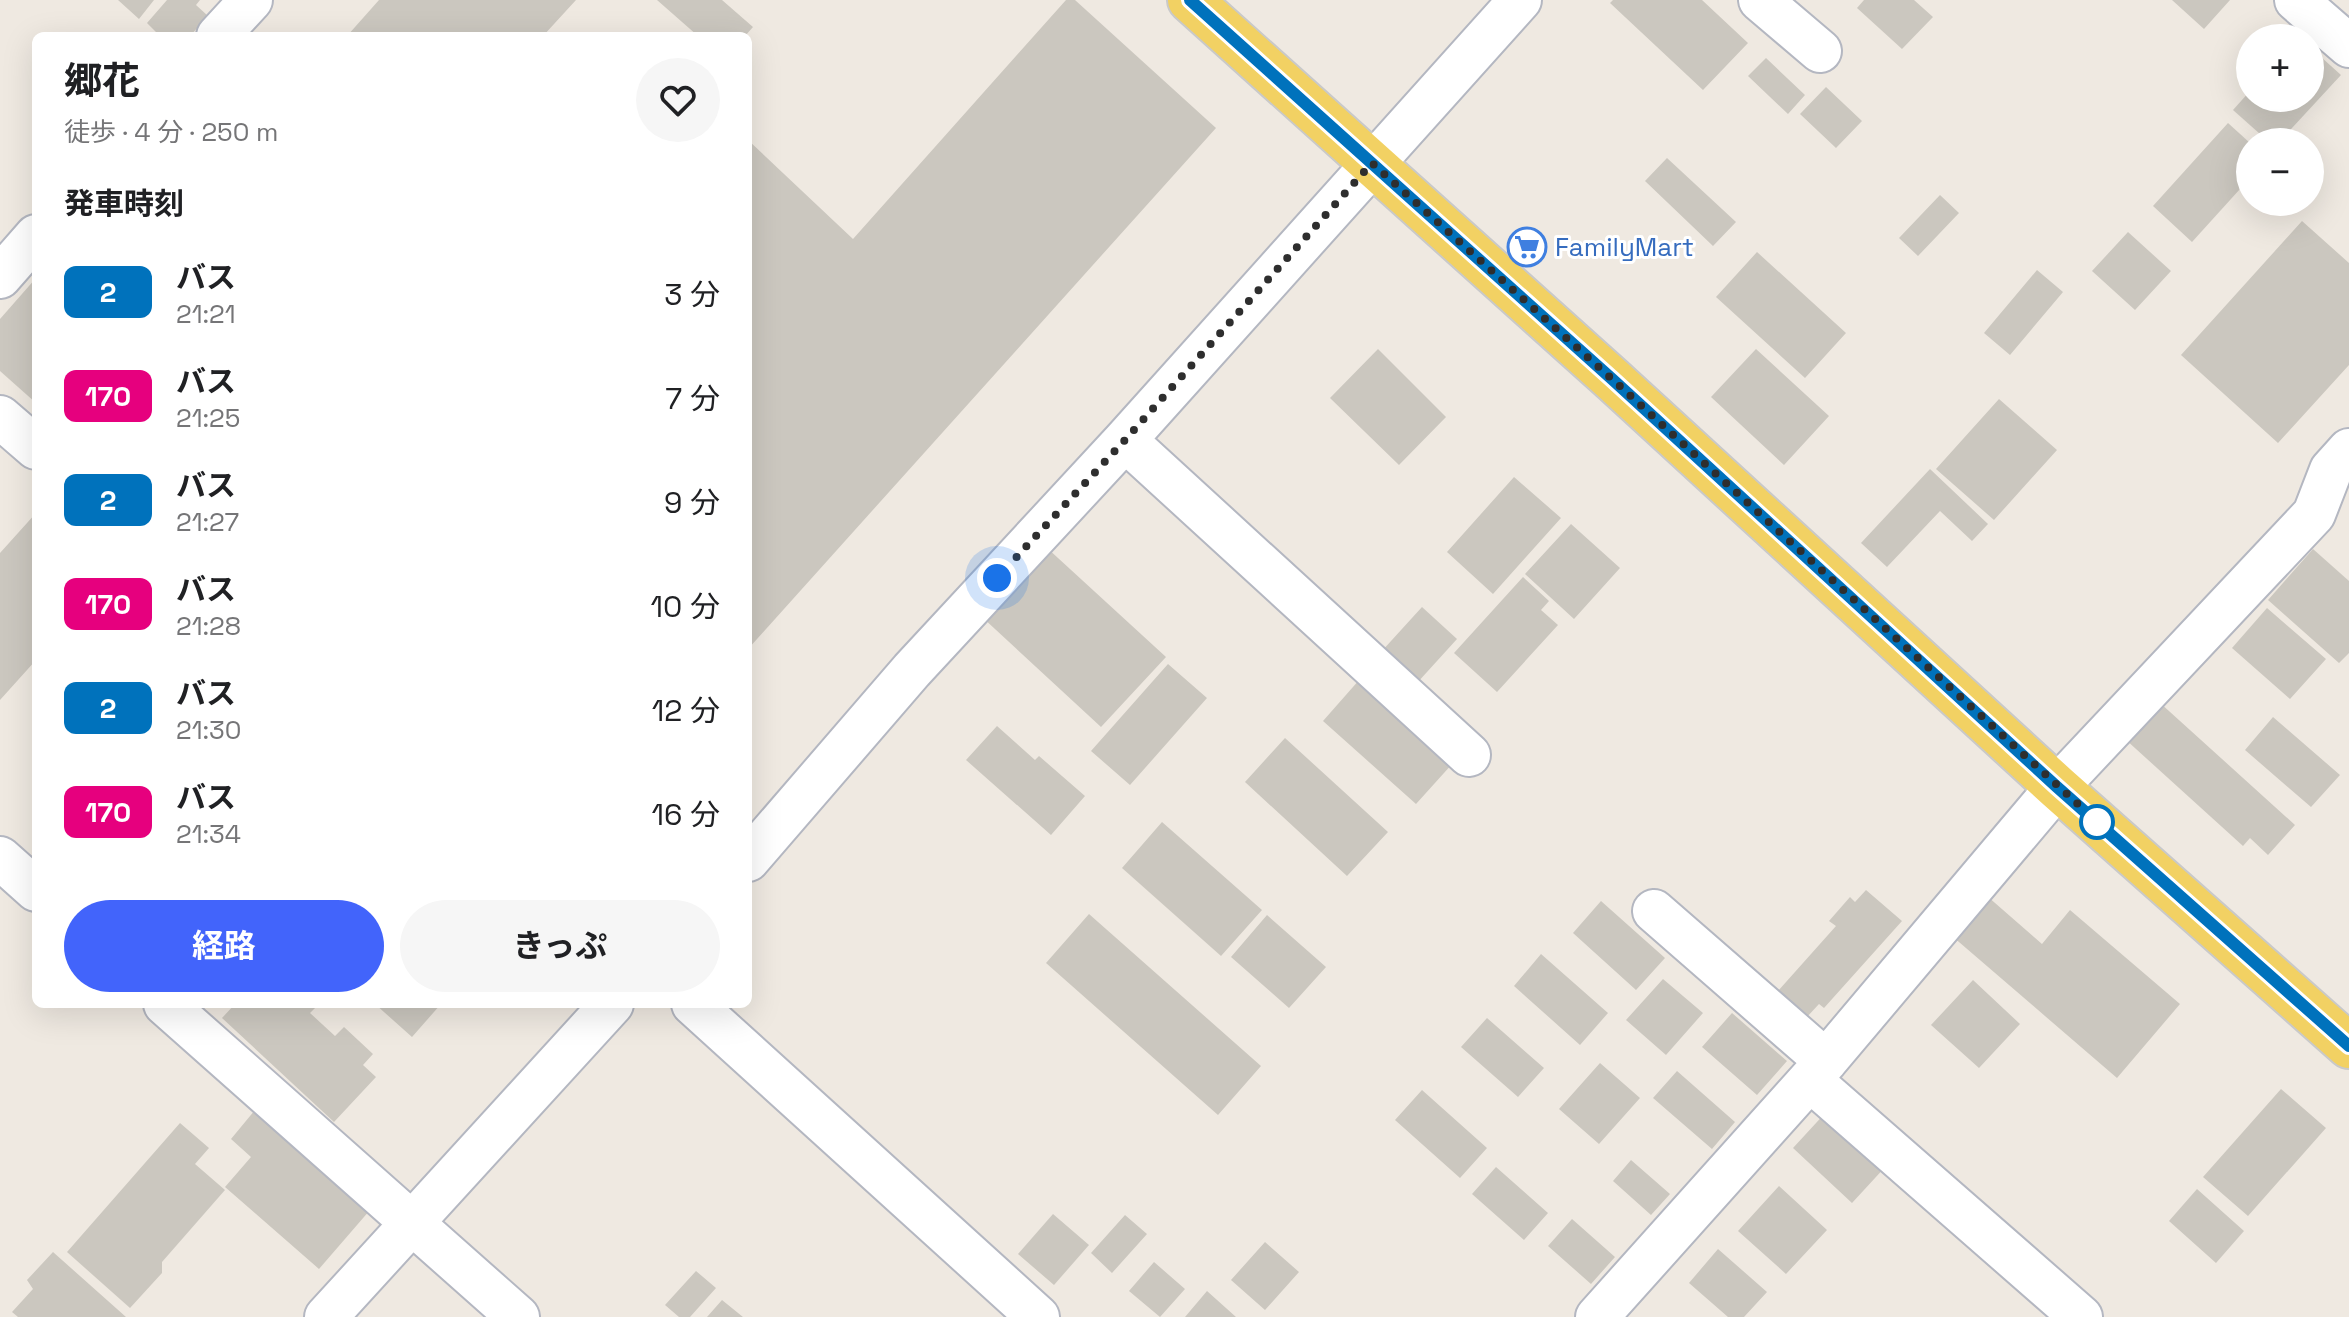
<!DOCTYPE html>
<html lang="ja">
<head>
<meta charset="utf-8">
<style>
  :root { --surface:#fff; --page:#f6f6f6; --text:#202124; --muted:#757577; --accent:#4264fb }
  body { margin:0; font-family:"Space Grotesk","Noto Sans JP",sans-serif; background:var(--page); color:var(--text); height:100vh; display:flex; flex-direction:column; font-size:30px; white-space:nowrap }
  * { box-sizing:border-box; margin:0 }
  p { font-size:26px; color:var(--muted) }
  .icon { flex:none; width:44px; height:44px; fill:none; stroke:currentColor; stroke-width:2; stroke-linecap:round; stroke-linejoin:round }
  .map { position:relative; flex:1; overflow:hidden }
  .side { position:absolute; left:32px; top:32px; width:720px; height:976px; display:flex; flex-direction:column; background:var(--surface); border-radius:12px; box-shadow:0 8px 32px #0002 }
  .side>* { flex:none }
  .badge { padding:0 16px; border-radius:12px; font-size:28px; line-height:52px }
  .controls { position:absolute; left:2236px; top:24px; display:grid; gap:16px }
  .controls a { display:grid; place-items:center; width:88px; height:88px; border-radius:50%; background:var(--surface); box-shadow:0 8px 32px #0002; font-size:40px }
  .you { position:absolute; width:40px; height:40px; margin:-20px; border:6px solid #fff; border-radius:50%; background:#1a73e8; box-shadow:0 0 0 12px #1a73e833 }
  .map>.badge { position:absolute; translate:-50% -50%; box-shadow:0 0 0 4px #fff }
  h2 { padding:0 32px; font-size:30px; line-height:72px }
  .round { display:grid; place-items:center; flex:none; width:84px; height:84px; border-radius:42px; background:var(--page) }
  .overview { display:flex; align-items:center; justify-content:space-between; height:136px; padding:0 32px }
  h1 { font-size:38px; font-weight:700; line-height:60px }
  .action { display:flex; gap:16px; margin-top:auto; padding:16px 32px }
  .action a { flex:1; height:92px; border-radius:48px; background:var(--accent); color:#fff; font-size:32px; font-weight:700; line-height:92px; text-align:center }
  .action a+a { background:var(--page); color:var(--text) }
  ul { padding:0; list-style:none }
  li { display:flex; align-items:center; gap:24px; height:104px; padding:0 32px }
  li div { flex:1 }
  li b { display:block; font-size:30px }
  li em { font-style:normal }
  li .badge { min-width:88px; font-weight:700; text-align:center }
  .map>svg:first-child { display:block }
  .building { fill:#cbc7bf }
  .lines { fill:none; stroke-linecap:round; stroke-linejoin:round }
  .minor-casing { stroke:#b4b7c1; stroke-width:46 }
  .primary-casing { stroke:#c9c9c9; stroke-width:48 }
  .minor { stroke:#fff; stroke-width:42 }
  .primary { stroke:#f2d163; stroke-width:44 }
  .line-casing { stroke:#fff; stroke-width:18 }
  .line { stroke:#0072bc; stroke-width:12 }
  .walk { stroke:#2e2e2e; stroke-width:8; stroke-dasharray:0 14.4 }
  .stop-dot { fill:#fff; stroke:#0072bc; stroke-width:4 }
  .labels { text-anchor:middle; stroke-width:6; stroke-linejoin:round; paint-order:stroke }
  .shop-label { font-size:26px; fill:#366cbe; stroke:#fff; text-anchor:start }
</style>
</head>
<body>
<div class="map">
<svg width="2349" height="1317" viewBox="0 0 2349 1317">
  <rect width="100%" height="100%" fill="#efe9e1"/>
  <!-- building -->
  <path class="building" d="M 118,0 L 154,0 L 139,19 Z
    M 167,0 L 200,0 L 196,5 L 208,16 L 190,36 L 160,36 L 147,23 Z
    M 379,0 L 576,0 L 543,36 L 347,36 Z
    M 657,0 L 722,0 L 753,27 L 745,36 L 698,36 Z
    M 1066,0 L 1075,0 L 1216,128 L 748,649 L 748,140 L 853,239 Z
    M 1613,0 L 1702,0 L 1748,43 L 1703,90 L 1610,3 Z
    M 1864,0 L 1914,0 L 1933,17 L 1902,49 L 1857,8 Z
    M 2172,0 L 2230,0 L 2204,29 Z
    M 2310,47 L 2341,75 L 2279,142 L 2269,142 L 2233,110 L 2250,91 L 2250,98 L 2310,98 Z
    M 1766,58 L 1805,95 L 1788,114 L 1748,76 Z
    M 1826,87 L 1862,121 L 1836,148 L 1800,114 Z
    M 2228,123 L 2250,143 L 2250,178 L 2192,242 L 2153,206 Z
    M 1667,158 L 1736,222 L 1713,246 L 1645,181 Z
    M 1940,195 L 1959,213 L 1918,256 L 1899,238 Z
    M 2302,221 L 2349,263 L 2349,365 L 2278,443 L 2181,355 Z
    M 2128,232 L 2171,271 L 2135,310 L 2092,271 Z
    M 1757,252 L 1846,333 L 1805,378 L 1716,297 Z
    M 2037,270 L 2063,292 L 2010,355 L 1984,333 Z
    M 36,278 L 36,403 L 0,371 L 0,319 Z
    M 1378,349 L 1446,417 L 1399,465 L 1330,398 Z
    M 1756,349 L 1829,416 L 1784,465 L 1711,397 Z
    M 1999,399 L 2057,450 L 1994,520 L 1936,469 Z
    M 1930,469 L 1988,524 L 1972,541 L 1940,511 L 1887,567 L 1861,543 Z
    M 1514,477 L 1561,518 L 1493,594 L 1447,552 Z
    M 36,513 L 36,660 L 0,700 L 0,553 Z
    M 1571,524 L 1620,568 L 1574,619 L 1525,574 Z
    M 1046,547 L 1166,657 L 1101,727 L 982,617 Z
    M 2313,549 L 2349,581 L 2349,653 L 2339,663 L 2268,600 Z
    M 1523,577 L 1549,601 L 1541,610 L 1558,625 L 1497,692 L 1454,653 Z
    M 1422,607 L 1457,639 L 1417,683 L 1381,652 Z
    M 2267,608 L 2326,659 L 2290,699 L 2232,648 Z
    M 1168,664 L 1207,698 L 1130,785 L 1091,751 Z
    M 1360,679 L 1453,763 L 1416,804 L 1323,721 Z
    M 2159,702 L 2295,825 L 2268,855 L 2250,838 L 2243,846 L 2125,739 Z
    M 2273,717 L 2340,775 L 2311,807 L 2245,750 Z
    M 997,726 L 1035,760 L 1039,756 L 1085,796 L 1051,835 L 966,760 Z
    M 1285,738 L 1388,832 L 1347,876 L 1245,782 Z
    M 1162,822 L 1262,910 L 1221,956 L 1122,868 Z
    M 1866,890 L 1902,921 L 1824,1008 L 1819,1004 L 1806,1018 L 1777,992 L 1836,926 L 1829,921 L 1850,897 L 1855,902 Z
    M 1987,896 L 2042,944 L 2070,910 L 2180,1004 L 2117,1078 L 1952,936 Z
    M 1601,901 L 1665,958 L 1636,990 L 1573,933 Z
    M 1089,914 L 1261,1066 L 1218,1115 L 1046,963 Z
    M 1267,915 L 1326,967 L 1289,1008 L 1231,957 Z
    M 1541,954 L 1608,1013 L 1580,1045 L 1514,986 Z
    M 1663,979 L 1703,1013 L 1666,1055 L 1626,1020 Z
    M 1973,980 L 2020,1024 L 1979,1068 L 1931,1025 Z
    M 235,1004 L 316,1004 L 317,1006 L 310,1013 L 335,1036 L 344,1027 L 373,1054 L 363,1065 L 376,1077 L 334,1122 L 222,1018 Z
    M 375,1004 L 441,1004 L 412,1037 Z
    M 1732,1013 L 1787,1061 L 1757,1095 L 1702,1047 Z
    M 1487,1018 L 1544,1068 L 1518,1097 L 1461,1047 Z
    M 1600,1063 L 1640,1098 L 1599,1144 L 1559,1109 Z
    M 1677,1071 L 1735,1122 L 1712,1149 L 1653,1098 Z
    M 2281,1089 L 2326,1128 L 2248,1216 L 2203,1177 Z
    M 1422,1090 L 1487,1148 L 1460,1178 L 1395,1120 Z
    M 255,1110 L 370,1210 L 319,1269 L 225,1187 L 251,1157 L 231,1139 Z
    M 1828,1110 L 1887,1165 L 1852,1203 L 1793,1148 Z
    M 180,1123 L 209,1148 L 195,1164 L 225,1190 L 162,1262 L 162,1273 L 130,1308 L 67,1252 Z
    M 1631,1160 L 1670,1194 L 1651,1215 L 1613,1181 Z
    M 1496,1167 L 1548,1213 L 1524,1240 L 1472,1194 Z
    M 1779,1186 L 1827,1230 L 1786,1274 L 1738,1231 Z
    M 2197,1189 L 2244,1231 L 2216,1263 L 2169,1221 Z
    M 1053,1214 L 1089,1245 L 1054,1285 L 1018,1254 Z
    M 1125,1215 L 1147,1234 L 1112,1273 L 1091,1253 Z
    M 1572,1219 L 1615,1257 L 1591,1284 L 1548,1246 Z
    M 1265,1242 L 1299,1272 L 1265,1310 L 1231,1280 Z
    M 1718,1249 L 1767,1292 L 1744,1317 L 1728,1317 L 1689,1283 Z
    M 53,1252 L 126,1317 L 18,1317 L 12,1312 L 33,1289 L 27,1280 Z
    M 1154,1262 L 1185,1289 L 1160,1317 L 1129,1291 Z
    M 696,1271 L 716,1288 L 690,1317 L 679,1317 L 665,1305 Z
    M 1207,1291 L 1236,1317 L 1185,1317 Z
    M 722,1300 L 743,1317 L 707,1317 Z"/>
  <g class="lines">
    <defs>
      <path id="minor" d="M 1760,0 L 1820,51
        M 2296,0 L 2349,46
        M 218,36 L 251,0
        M 0,277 L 36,236
        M 0,417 L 36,448
        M 1125,440 L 1469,755
        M 0,858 L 36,890
        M 748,860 L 912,670 L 1125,440 L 1520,0
        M 1654,911 L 1826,1061
        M 165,1004 L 518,1317
        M 693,1004 L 1038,1317
        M 1810,1080 L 2081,1317
        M 326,1317 L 612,1004
        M 1597,1317 L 1814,1075 L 2057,787 L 2314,514 L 2331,470 L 2349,450"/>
      <path id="primary" d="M 1190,0 L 1612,379 L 2057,787 L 2349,1046"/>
    </defs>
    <!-- minor casing -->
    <use href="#minor" class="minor-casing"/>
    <!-- primary casing -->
    <use href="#primary" class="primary-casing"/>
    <!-- minor -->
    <use href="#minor" class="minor"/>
    <!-- primary -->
    <use href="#primary" class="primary"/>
  </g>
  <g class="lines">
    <defs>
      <path id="line" d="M 1190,0 L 1612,379 L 2057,787 L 2349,1046"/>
    </defs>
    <!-- line casing -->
    <use href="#line" class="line-casing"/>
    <!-- line -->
    <use href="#line" class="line"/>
    <!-- walk -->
    <path class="walk" d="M 997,578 L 1125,440 L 1372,163 L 1612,379 L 2102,826 L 2097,822"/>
  </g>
  <!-- icons -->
  <defs>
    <symbol id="supermarket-ring" viewBox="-11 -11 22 22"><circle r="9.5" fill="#fff" stroke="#3f7fe0" stroke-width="1.5"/><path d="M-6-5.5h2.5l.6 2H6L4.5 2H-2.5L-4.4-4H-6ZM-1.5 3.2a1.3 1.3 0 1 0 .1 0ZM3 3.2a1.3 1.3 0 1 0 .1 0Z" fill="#3f7fe0"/></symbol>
  </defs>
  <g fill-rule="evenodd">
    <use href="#supermarket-ring" x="1505" y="225" width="44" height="44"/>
  </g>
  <!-- markers -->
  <circle class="stop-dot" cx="2097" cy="822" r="16"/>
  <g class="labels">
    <!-- shop labels -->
    <g class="shop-label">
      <text x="1555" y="256">FamilyMart</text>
    </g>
  </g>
</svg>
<div class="controls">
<a>+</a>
<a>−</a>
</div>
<div class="you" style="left:997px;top:578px"></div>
<section class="side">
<div class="overview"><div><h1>郷花</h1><p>徒歩 · 4 分 · 250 m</p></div><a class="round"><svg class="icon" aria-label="heart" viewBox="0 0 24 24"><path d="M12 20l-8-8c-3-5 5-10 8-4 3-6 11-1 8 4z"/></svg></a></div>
<h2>発車時刻</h2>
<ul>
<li><span class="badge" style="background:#0072bc;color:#fff">2</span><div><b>バス</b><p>21:21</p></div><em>3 分</em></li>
<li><span class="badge" style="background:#e6007e;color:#fff">170</span><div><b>バス</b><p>21:25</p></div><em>7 分</em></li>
<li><span class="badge" style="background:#0072bc;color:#fff">2</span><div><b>バス</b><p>21:27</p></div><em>9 分</em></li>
<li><span class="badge" style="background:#e6007e;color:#fff">170</span><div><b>バス</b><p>21:28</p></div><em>10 分</em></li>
<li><span class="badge" style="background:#0072bc;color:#fff">2</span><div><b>バス</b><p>21:30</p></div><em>12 分</em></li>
<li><span class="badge" style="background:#e6007e;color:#fff">170</span><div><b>バス</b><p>21:34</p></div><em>16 分</em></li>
</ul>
<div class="action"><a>経路</a><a>きっぷ</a></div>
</section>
</div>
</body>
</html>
